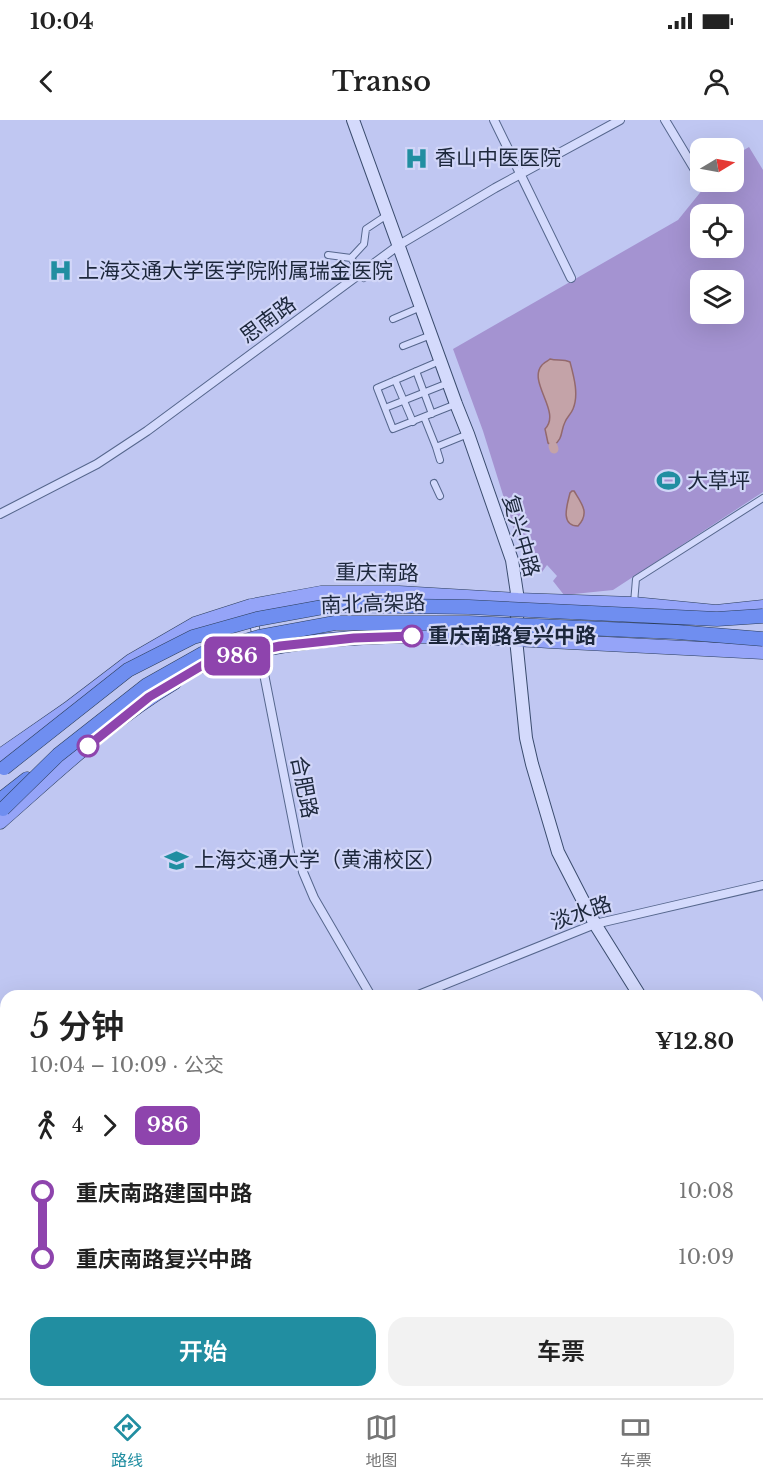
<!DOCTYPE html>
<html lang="zh">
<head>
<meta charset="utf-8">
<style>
  :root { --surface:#fff; --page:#f2f2f2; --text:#222; --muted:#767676; --line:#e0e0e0; --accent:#218ea1 }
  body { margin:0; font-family:"Libre Baskerville","Noto Sans SC",serif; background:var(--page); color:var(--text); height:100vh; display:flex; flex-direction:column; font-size:22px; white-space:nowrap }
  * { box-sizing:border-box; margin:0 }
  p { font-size:20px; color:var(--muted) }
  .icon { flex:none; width:33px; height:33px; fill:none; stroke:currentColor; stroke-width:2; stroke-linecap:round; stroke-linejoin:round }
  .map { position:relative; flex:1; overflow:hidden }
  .details { position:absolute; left:0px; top:870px; width:764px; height:408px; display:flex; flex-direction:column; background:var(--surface); border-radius:18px 18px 0 0; box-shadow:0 6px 24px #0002 }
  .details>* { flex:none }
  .badge { padding:0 12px; border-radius:9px; font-size:21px; line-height:39px }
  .needle { width:39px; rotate:80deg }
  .tools { position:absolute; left:690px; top:18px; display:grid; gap:12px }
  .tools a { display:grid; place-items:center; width:54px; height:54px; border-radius:12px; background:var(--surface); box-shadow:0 6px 24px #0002; font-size:30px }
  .map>.badge { position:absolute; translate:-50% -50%; box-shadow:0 0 0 3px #fff }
  .legs { display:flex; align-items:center; gap:9px; height:66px; padding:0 30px; font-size:20px }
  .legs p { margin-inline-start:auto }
  .head { display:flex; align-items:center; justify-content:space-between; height:102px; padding:0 30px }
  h1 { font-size:33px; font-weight:600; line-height:45px }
  .button { display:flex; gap:12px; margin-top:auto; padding:12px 30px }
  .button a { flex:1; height:69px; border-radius:18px; background:var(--accent); color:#fff; font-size:24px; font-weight:600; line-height:69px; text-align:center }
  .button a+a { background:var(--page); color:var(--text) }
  ul { padding:0 30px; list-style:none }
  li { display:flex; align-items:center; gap:21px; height:66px; font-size:22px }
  li i { display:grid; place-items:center; width:9px; height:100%; margin:0 8px; background:currentColor }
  li i::after { content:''; width:15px; height:15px; margin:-8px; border:4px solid; border-radius:50%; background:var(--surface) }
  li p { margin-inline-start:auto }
  li:first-child i { background:linear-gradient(#0000 50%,currentColor 0) }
  li:last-child i { background:linear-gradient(currentColor 50%,#0000 0) }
  .status { display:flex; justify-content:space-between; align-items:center; height:42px; padding:0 30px; background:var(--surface); direction:ltr }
  .status svg { height:16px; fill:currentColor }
  header { display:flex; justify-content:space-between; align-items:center; height:78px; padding:0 30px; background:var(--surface); font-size:27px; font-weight:600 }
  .tabs { display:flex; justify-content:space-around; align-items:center; height:84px; border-top:2px solid var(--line); background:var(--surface); font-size:16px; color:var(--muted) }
  .tabs a { display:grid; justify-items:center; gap:3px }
  .tabs .active { color:var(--accent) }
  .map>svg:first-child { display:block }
  .green { fill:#a493d1; fill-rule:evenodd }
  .water { fill:#c4a3a8; stroke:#93696d; stroke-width:1.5 }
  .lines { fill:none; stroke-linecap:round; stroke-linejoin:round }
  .canal { stroke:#c4a3a8; stroke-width:9 }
  .pedestrian-casing { stroke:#56678d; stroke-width:8 }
  .minor-casing { stroke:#56678d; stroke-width:10 }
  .tertiary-casing { stroke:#56678d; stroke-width:12 }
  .secondary-casing { stroke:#3a4c6e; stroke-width:14 }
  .primary-casing { stroke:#2b3d5a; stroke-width:15 }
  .trunk-casing { stroke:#2b3d5a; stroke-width:15 }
  .pedestrian { stroke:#d4dafc; stroke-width:6 }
  .minor { stroke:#d4dafc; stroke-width:8 }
  .tertiary { stroke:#d4dafc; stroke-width:10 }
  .secondary { stroke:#d4dafc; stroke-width:12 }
  .primary { stroke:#95a4f8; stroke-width:14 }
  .trunk { stroke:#6f8ef0; stroke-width:14 }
  .trunk-bridge-casing { stroke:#2b3d5a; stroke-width:15; stroke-linecap:butt }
  .trunk-bridge { stroke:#6f8ef0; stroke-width:14 }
  .line-1-casing { stroke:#fff; stroke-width:14 }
  .line-1 { stroke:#8e44ad; stroke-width:9 }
  .stop-1-dot { fill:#fff; stroke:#8e44ad; stroke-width:3 }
  .labels { text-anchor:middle; stroke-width:4.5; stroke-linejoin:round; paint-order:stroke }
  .poi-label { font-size:21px; fill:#1c273b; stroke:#d1d6f8; text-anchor:start }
  .street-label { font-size:21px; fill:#1c273b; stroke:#d1d6f8 }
  .stop-label { font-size:21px; font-weight:bold; fill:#1c273b; stroke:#d1d6f8; text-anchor:start }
</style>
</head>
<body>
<div class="status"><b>10:04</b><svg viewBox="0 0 49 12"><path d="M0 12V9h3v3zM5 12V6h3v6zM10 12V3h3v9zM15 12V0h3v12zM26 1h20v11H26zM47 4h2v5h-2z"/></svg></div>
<header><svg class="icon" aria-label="back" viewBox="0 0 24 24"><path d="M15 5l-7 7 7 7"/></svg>Transo<svg class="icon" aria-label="person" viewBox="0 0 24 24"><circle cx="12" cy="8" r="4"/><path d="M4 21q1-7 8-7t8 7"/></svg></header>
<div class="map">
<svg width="763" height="1278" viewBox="0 0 763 1278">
  <rect width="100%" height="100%" fill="#c0c7f2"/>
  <!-- green -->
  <path class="green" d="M 749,27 L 763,50 L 763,372 L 613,470 L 564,475 L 553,461 L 557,456 L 547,445 L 542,452 L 530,442 L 513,407 L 483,311 L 453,229 L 678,100 L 703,69 L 696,57 L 700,54 L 700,62 L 734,62 L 734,36 ZM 700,94 L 734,94 L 734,128 L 700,128 ZM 700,160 L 734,160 L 734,194 L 700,194 Z"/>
  <!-- water -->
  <path class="water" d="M 550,239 C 557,241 563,239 570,242 C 574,257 579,275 573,289 C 571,294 567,297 565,302 C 560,312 564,318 553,326 L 548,323 L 545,309 C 562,292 527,262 542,245 C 542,244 549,240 550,239 Z
    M 572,371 L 574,371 C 582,384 590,393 578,406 C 560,406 567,385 570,373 Z"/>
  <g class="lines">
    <!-- canal -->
    <path class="canal" d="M 553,326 L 554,329"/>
    <defs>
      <path id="pedestrian" d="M 328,135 L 351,138 L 364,124 L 366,109 L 387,95
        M 351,138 L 364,158
        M 393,199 L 421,187
        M 403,226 L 431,215
        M 440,241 L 377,268 L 393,309 L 456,284
        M 416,251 L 432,294
        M 395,260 L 413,302
        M 385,288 L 448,263
        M 424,297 L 436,327
        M 440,340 L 436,327 L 468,314
        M 434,363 L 440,376
        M 634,483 L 636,459 L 763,378"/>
      <path id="minor" d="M 494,0 L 571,158
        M 665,0 L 698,55
        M 0,394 L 97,344 L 147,311 L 399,125 L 495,68 L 620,0
        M 253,498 L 303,752 L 314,778 L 371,876
        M 416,876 L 595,804 L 763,765
        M 0,1038 L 6,1035
        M 758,1220 L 763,1217
        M 601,1272 L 604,1278
        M 632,1273 L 633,1272"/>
      <path id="tertiary" d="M 758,975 L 763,973
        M 0,979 L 6,988
        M 758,1181 L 763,1178
        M 0,1242 L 6,1240
        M 179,1272 L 182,1278
        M 521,1278 L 536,1272"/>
      <path id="secondary" d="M 353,0 L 456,284 L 468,314 L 512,440 L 518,480 L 516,519 L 526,618 L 532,644 L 558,732 L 595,804 L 640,876
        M 758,1068 L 763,1077"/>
      <path id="primary" d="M 165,562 L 172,558 C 188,551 205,543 223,539 C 329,509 441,515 549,521 C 620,525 692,528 763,532
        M 0,636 L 68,589 L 131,541 L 195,504 L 251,486 L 321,473 L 399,473 L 518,480 L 634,484 L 716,492 L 763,487
        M 0,702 C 56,653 111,600 175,562"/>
      <path id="trunk" d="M 0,680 L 27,659"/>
    </defs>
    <!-- pedestrian casing -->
    <use href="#pedestrian" class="pedestrian-casing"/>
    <!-- minor casing -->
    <use href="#minor" class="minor-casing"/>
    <!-- tertiary casing -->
    <use href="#tertiary" class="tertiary-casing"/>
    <!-- secondary casing -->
    <use href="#secondary" class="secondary-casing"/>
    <!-- primary casing -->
    <use href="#primary" class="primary-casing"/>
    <!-- trunk casing -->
    <use href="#trunk" class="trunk-casing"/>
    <!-- pedestrian -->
    <use href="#pedestrian" class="pedestrian"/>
    <!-- minor -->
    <use href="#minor" class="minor"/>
    <!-- tertiary -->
    <use href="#tertiary" class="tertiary"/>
    <!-- secondary -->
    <use href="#secondary" class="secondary"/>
    <!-- primary -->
    <use href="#primary" class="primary"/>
    <!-- trunk -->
    <use href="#trunk" class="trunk"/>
    <defs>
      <path id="trunk-bridge" d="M 4,648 L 128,550 L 193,517 L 257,499 L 334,485 L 469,487 L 717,499 L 763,496
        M 3,689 L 58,635 L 147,565 L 202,534 L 259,517 L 335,503 L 469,503 L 677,512 L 763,519"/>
    </defs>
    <!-- trunk-bridge casing -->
    <use href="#trunk-bridge" class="trunk-bridge-casing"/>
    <!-- trunk-bridge -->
    <use href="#trunk-bridge" class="trunk-bridge"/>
  </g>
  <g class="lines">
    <defs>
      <path id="line-1" d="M 88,626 L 149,577 L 203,545 L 223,538 L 280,526 L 354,518 L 412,516"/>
    </defs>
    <!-- line-1 casing -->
    <use href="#line-1" class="line-1-casing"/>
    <!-- line-1 -->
    <use href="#line-1" class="line-1"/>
  </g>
  <!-- icons -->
  <defs>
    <symbol id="hospital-bare" viewBox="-9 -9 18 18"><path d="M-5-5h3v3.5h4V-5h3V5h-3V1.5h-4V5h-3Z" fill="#218ea1" stroke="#d1d6f8" stroke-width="2.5" paint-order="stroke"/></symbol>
    <symbol id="stadium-bare" viewBox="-9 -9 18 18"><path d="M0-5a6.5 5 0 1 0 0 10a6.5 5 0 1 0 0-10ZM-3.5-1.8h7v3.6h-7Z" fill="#218ea1" stroke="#d1d6f8" stroke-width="2.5" paint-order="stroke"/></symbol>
    <symbol id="university-bare" viewBox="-9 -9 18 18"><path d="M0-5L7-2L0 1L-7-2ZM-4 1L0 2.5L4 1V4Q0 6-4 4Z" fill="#218ea1" stroke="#d1d6f8" stroke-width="2.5" paint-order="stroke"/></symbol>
  </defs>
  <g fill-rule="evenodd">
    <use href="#hospital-bare" x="400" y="22" width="33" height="33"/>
    <use href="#hospital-bare" x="44" y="134" width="33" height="33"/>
    <use href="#stadium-bare" x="652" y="344" width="33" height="33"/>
    <use href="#university-bare" x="160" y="724" width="33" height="33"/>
  </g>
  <!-- markers -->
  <g class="stop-1-dot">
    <circle cx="412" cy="516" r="10"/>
    <circle cx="88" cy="626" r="10"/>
  </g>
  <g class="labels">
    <!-- poi labels -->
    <g class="poi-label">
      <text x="435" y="45">香山中医医院</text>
      <text x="78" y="158">上海交通大学医学院附属瑞金医院</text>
      <text x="687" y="368">大草坪</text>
      <text x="194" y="747">上海交通大学（黄浦校区）</text>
    </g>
    <!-- street labels -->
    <g class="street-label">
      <text transform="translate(268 200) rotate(-36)" y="7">思南路</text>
      <text transform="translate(521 416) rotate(74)" y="7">复兴中路</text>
      <text transform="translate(377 453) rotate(1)" y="7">重庆南路</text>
      <text transform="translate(373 484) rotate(-2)" y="7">南北高架路</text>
      <text transform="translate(304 667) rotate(79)" y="7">合肥路</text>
      <text transform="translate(581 793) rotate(-19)" y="7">淡水路</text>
    </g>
    <!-- stop labels -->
    <g class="stop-label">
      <text x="428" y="523">重庆南路复兴中路</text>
    </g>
  </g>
</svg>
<div class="tools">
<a><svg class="needle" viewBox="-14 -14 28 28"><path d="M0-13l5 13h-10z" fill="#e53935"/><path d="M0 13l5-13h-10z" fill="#767676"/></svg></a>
<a><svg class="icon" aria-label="locate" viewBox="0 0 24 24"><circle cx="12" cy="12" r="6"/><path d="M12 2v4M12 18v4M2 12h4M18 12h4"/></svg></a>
<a><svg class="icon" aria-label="layers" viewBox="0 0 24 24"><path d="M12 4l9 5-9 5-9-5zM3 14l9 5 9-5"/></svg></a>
</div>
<b class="badge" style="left:237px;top:536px;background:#8e44ad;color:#fff">986</b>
<section class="details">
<div class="head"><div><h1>5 分钟</h1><p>10:04 – 10:09 · 公交</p></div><b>¥12.80</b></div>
<div class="legs"><svg class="icon" aria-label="walk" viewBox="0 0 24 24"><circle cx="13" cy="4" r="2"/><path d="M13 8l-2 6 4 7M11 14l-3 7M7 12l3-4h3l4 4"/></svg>4<svg class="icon" aria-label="forward" viewBox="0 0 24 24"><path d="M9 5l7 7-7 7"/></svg><b class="badge" style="background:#8e44ad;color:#fff">986</b></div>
<ul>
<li><i style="color:#8e44ad"></i><b>重庆南路建国中路</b><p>10:08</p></li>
<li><i style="color:#8e44ad"></i><b>重庆南路复兴中路</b><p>10:09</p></li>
</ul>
<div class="button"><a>开始</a><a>车票</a></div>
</section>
</div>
<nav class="tabs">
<a class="active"><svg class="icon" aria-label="directions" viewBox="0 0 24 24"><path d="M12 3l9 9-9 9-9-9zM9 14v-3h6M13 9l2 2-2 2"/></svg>路线</a>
<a><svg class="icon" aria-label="map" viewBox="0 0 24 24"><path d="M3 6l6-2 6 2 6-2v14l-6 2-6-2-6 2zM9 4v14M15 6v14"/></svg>地图</a>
<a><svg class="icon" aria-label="tickets" viewBox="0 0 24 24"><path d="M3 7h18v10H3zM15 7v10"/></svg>车票</a>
</nav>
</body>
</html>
